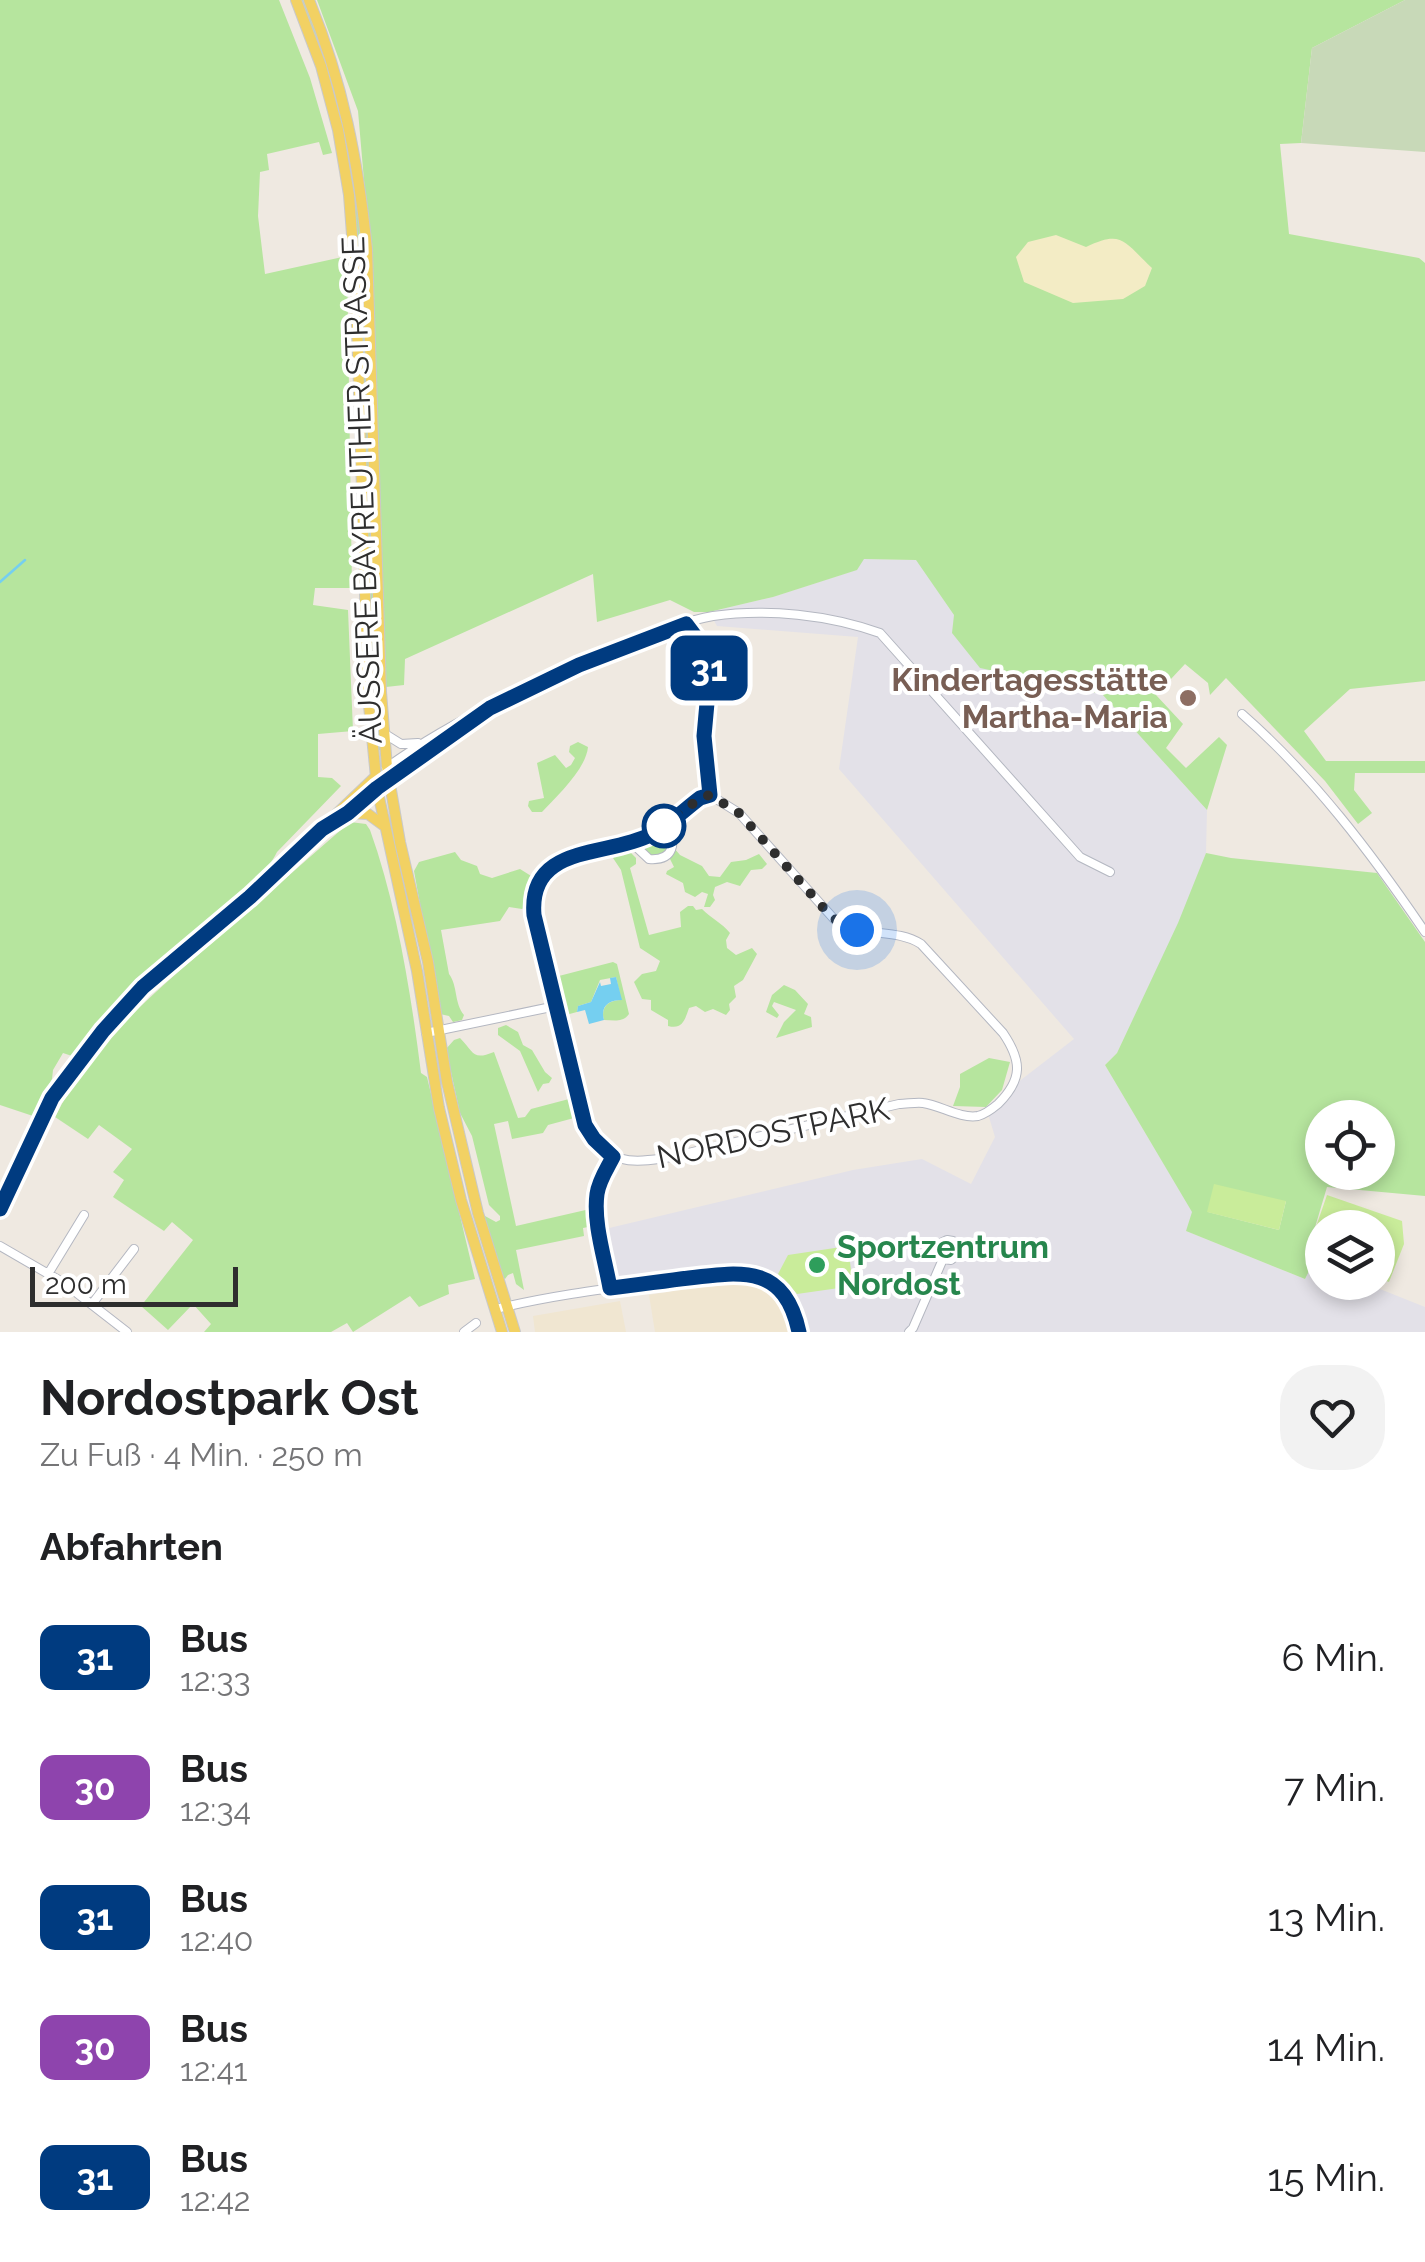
<!DOCTYPE html>
<html lang="de">
<head>
<meta charset="utf-8">
<style>
  :root { --surface:#fff; --page:#f2f2f2; --text:#202124; --muted:#757577 }
  body { margin:0; font-family:Raleway,sans-serif; background:var(--page); color:var(--text); height:100vh; display:flex; flex-direction:column; font-size:38px; white-space:nowrap }
  * { box-sizing:border-box; margin:0 }
  p { font-size:32px; color:var(--muted) }
  .icon { flex:none; width:55px; height:55px; fill:none; stroke:currentColor; stroke-width:2; stroke-linecap:round; stroke-linejoin:round }
  .map { position:relative; height:1332px; overflow:hidden }
  .drawer { display:flex; flex-direction:column; background:var(--surface); flex:1 }
  .drawer>* { flex:none }
  .badge { padding:0 20px; border-radius:15px; font-size:35px; line-height:65px }
  .buttons { position:absolute; left:1305px; top:1100px; display:grid; gap:20px }
  .buttons a { display:grid; place-items:center; width:90px; height:90px; border-radius:50%; background:var(--surface); box-shadow:0 5px 15px #0003; font-size:50px }
  .scale { position:absolute; left:30px; bottom:25px; width:208px; box-sizing:border-box; padding-left:10px; border:5px solid #2e2e2e; border-top:0; font-size:28px; line-height:35px; white-space:nowrap; color:#2e2e2e; -webkit-text-stroke:8px #fff; paint-order:stroke }
  .you { position:absolute; width:50px; height:50px; margin:-25px; border:8px solid #fff; border-radius:50%; background:#1a73e8; box-shadow:0 0 0 15px #1a73e833 }
  .map>.badge { position:absolute; translate:-50% -50%; box-shadow:0 0 0 5px #fff }
  h2 { padding:0 40px; font-size:38px; line-height:90px }
  .round { display:grid; place-items:center; flex:none; width:105px; height:105px; border-radius:40px; background:var(--page) }
  .head { display:flex; align-items:center; justify-content:space-between; height:170px; padding:0 40px }
  h1 { font-size:48px; font-weight:700; line-height:75px }
  ul { padding:0; list-style:none }
  li { display:flex; align-items:center; gap:30px; height:130px; padding:0 40px }
  li div { flex:1 }
  li b { display:block; font-size:38px }
  li em { font-style:normal }
  li .badge { min-width:110px; font-weight:700; text-align:center }
  .map>svg:first-child { display:block }
  .industrial { fill:#e3e1e8 }
  .education { fill:#f0e6d1 }
  .green { fill:#b6e59e; fill-rule:evenodd }
  .sand { fill:#f3ecc5 }
  .cemetery { fill:#c8d9b8 }
  .pitch { fill:#c9ec9a }
  .water { fill:#75cff0 }
  .lines { fill:none; stroke-linecap:round; stroke-linejoin:round }
  .stream { stroke:#75cff0; stroke-width:2.5 }
  .minor-casing { stroke:#b4b7c1; stroke-width:10 }
  .major-casing { stroke:#c9c9c9; stroke-width:12 }
  .minor { stroke:#fff; stroke-width:8 }
  .major { stroke:#f2d163; stroke-width:10 }
  .line-casing { stroke:#fff; stroke-width:22 }
  .line { stroke:#003b80; stroke-width:15 }
  .walk { stroke:#2e2e2e; stroke-width:10; stroke-dasharray:0 18 }
  .education-dot { fill:#8d6e63; stroke:#fff; stroke-width:4 }
  .stop-dot { fill:#fff; stroke:#003b80; stroke-width:5 }
  .leisure-dot { fill:#2e9e5b; stroke:#fff; stroke-width:4 }
  .labels { text-anchor:middle; stroke-width:8; stroke-linejoin:round; paint-order:stroke }
  .street-label { font-size:32px; fill:#2e2e2e; stroke:#fff }
  .education-label { font-size:32px; font-weight:bold; fill:#785e54; stroke:#fff; text-anchor:end }
  .leisure-label { font-size:32px; font-weight:bold; fill:#27864d; stroke:#fff; text-anchor:start }
</style>
</head>
<body>
<div class="map">
<svg width="1425" height="1332" viewBox="0 0 1425 1332">
  <rect width="100%" height="100%" fill="#efe9e1"/>
  <!-- industrial -->
  <path class="industrial" d="M 863,559 L 917,560 L 954,615 L 980,667 L 1102,694 L 1207,810 L 1206,853 L 1179,923 L 1117,1053 L 1105,1065 L 1193,1213 L 1186,1231 L 1305,1279 L 1314,1261 L 1322,1265 L 1322,1282 L 1365,1283 L 1425,1307 L 1425,1332 L 803,1332 L 797,1297 L 775,1276 L 736,1266 L 615,1284 L 605,1229 L 853,1170 L 922,1159 L 971,1184 L 995,1137 L 986,1107 L 1074,1039 L 839,769 L 858,637 L 717,626 L 709,612 L 773,597 L 856,570 Z"/>
  <!-- education -->
  <path class="education" d="M 742,1281 L 758,1286 L 773,1294 L 783,1307 L 788,1332 L 655,1332 L 649,1295 L 716,1283 Z
    M 620,1301 L 626,1332 L 535,1332 L 533,1316 Z"/>
  <!-- green -->
  <path class="green" d="M 0,0 L 279,0 L 310,78 L 332,153 L 323,155 L 319,142 L 267,154 L 269,170 L 260,172 L 258,216 L 265,274 L 347,256 L 352,588 L 315,588 L 313,605 L 348,610 L 353,731 L 318,734 L 318,777 L 332,778 L 341,786 L 277,852 C 258,891 185,937 151,969 C 123,995 95,1025 72,1056 L 63,1053 L 53,1070 L 52,1079 L 33,1116 L 0,1105 Z
    M 301,0 L 305,0 L 324,50 L 344,125 L 359,214 L 381,750 L 379,750 C 374,688 373,627 367,565 L 354,206 Z
    M 317,0 L 1405,0 L 1312,48 L 1301,143 L 1280,144 L 1289,234 L 1419,258 L 1425,263 L 1425,681 L 1350,689 L 1304,731 L 1326,761 L 1425,761 L 1425,773 L 1355,773 L 1354,790 L 1372,813 L 1358,824 L 1325,781 L 1226,678 L 1210,695 L 1208,683 L 1185,664 L 1156,695 L 1183,724 L 1166,748 L 1186,768 L 1219,737 L 1227,745 L 1207,810 L 1102,694 L 980,668 L 952,633 L 954,615 L 916,560 L 864,559 L 857,570 L 773,597 L 709,612 L 694,612 L 670,600 L 597,622 L 593,574 L 405,659 L 404,685 L 386,687 L 370,250 L 358,111 Z
    M 578,742 L 588,747 C 586,769 557,796 542,812 L 532,812 L 528,806 L 529,801 L 544,798 L 537,763 L 555,755 L 566,768 L 571,765 L 575,758 L 569,752 L 570,746 Z
    M 350,822 L 366,824 L 370,830 C 397,905 411,994 421,1073 L 427,1077 L 475,1279 L 448,1285 L 449,1294 L 419,1307 L 410,1296 L 353,1332 L 347,1323 L 331,1332 L 204,1332 L 211,1324 L 193,1304 L 168,1330 L 141,1306 L 193,1240 L 172,1222 L 164,1231 L 113,1197 L 124,1180 L 113,1172 L 132,1149 L 99,1125 L 88,1139 L 55,1117 C 92,1042 160,988 222,934 C 265,897 307,859 350,822 Z
    M 662,834 L 680,855 L 702,866 L 709,876 L 720,877 L 731,862 L 746,860 L 759,854 L 767,864 L 762,869 L 751,870 L 740,886 L 727,882 L 715,887 L 713,895 L 715,900 L 710,907 L 704,907 L 708,894 L 702,892 L 695,897 L 685,892 L 683,883 L 666,874 L 667,871 L 674,867 L 670,859 L 646,855 L 637,847 Z
    M 628,850 L 636,858 L 636,864 L 630,868 L 649,935 L 681,927 L 680,912 L 688,906 L 693,906 L 696,910 L 702,909 C 711,918 722,923 730,933 L 726,940 L 727,948 L 736,955 L 752,948 L 757,954 L 743,980 L 734,986 L 736,997 L 729,1004 L 730,1010 L 726,1015 L 713,1009 L 705,1012 L 696,1006 L 689,1008 C 685,1019 683,1030 668,1026 L 668,1020 L 651,1010 L 651,1000 L 642,999 L 634,982 L 642,974 L 656,971 L 660,961 L 640,948 L 621,870 L 613,858 L 619,852 Z
    M 455,852 L 461,860 L 477,866 L 480,874 L 492,878 L 520,869 L 536,879 L 525,907 L 522,909 L 509,907 L 500,921 L 441,930 L 449,974 C 458,986 454,1003 464,1015 L 462,1020 L 453,1022 L 449,1016 L 440,1014 L 414,871 L 419,862 Z
    M 1206,853 L 1231,858 L 1377,873 L 1425,942 L 1425,1196 L 1327,1187 L 1310,1244 L 1314,1261 L 1305,1279 L 1186,1231 L 1192,1212 L 1105,1065 L 1117,1053 L 1178,923 ZM 1322,1118 L 1378,1118 L 1378,1172 L 1322,1172 ZM 1286,1201 L 1279,1230 L 1208,1212 Z
    M 613,962 L 617,964 L 629,1014 C 623,1023 613,1020 604,1020 C 600,1007 609,1000 621,1000 L 616,977 L 600,980 L 591,1002 L 578,1006 L 577,1012 L 562,1016 L 552,980 L 555,977 Z
    M 784,985 L 795,990 L 808,1004 L 804,1014 L 811,1017 L 812,1027 L 776,1038 L 784,1022 L 796,1010 L 774,1002 L 772,1006 L 779,1015 L 777,1018 L 766,1012 L 772,995 Z
    M 506,1025 L 518,1032 L 523,1045 L 532,1050 L 545,1072 L 552,1078 L 549,1083 L 543,1084 L 538,1092 L 520,1051 L 498,1035 L 498,1028 Z
    M 460,1038 C 474,1052 472,1061 494,1052 L 518,1118 L 525,1117 L 531,1109 L 569,1099 L 574,1118 L 548,1125 L 543,1133 L 512,1139 L 508,1121 L 494,1124 L 516,1226 L 590,1209 L 593,1226 L 583,1228 L 584,1236 L 516,1250 L 524,1290 L 516,1284 L 513,1273 L 508,1275 L 505,1279 L 501,1276 L 483,1220 L 485,1216 L 496,1222 L 500,1220 L 500,1216 L 489,1205 L 472,1136 L 460,1113 L 446,1049 L 454,1040 Z
    M 989,1058 L 1010,1062 L 1002,1090 L 986,1107 L 953,1106 L 960,1087 L 960,1074 Z"/>
  <!-- sand -->
  <path class="sand" d="M 1056,235 L 1086,247 C 1123,229 1124,242 1152,268 L 1145,286 L 1123,299 L 1073,303 L 1024,282 L 1016,257 L 1028,242 Z"/>
  <!-- cemetery -->
  <path class="cemetery" d="M 1405,0 L 1425,0 L 1425,152 L 1301,143 L 1312,48 Z"/>
  <!-- pitch -->
  <path class="pitch" d="M 1214,1184 L 1286,1201 L 1279,1230 L 1207,1212 Z
    M 1327,1195 L 1402,1221 L 1404,1244 L 1389,1282 L 1378,1278 L 1378,1228 L 1322,1228 L 1322,1258 L 1317,1256 L 1310,1244 Z
    M 848,1246 L 853,1286 L 797,1294 L 778,1274 L 788,1255 Z"/>
  <!-- water -->
  <path class="water" d="M 616,977 L 622,1000 C 609,1000 600,1006 604,1020 L 589,1024 L 585,1010 L 577,1012 L 578,1006 L 591,1002 L 600,982 L 601,986 L 611,984 L 610,978 Z"/>
  <g class="lines">
    <!-- stream -->
    <path class="stream" d="M 0,582 L 25,560"/>
    <defs>
      <path id="minor" d="M 686,624 L 698,640 L 709,671 L 703,736 L 710,795
        M 1242,714 C 1313,776 1372,854 1425,932
        M 385,734 L 401,744 L 418,743
        M 386,768 C 459,715 543,680 626,647 C 654,635 683,621 713,616 C 767,608 829,615 880,633 L 1080,857 L 1110,872
        M 389,779 L 479,715
        M 710,795 L 739,813 L 834,919 C 860,939 894,927 921,944 L 1003,1033 C 1022,1061 1023,1079 998,1104 C 992,1109 986,1114 978,1116 C 960,1119 940,1105 923,1103 C 916,1102 907,1104 899,1104 L 671,1157 C 628,1164 609,1165 585,1125 C 573,1080 563,1035 552,991 C 545,966 533,933 533,908 C 533,893 541,877 552,867 C 574,846 612,851 639,840 C 665,829 683,803 710,795 Z
        M 632,843 L 649,859 C 674,861 677,843 667,824
        M 426,1033 L 556,1006
        M 0,1246 L 64,1283 L 127,1332
        M 48,1274 L 84,1215
        M 611,1288 C 605,1259 593,1224 597,1194 C 599,1180 607,1169 613,1157
        M 92,1304 L 134,1249
        M 496,1309 C 553,1295 612,1288 671,1280 C 697,1277 729,1268 755,1274 C 782,1280 794,1307 799,1332
        M 464,1332 L 476,1323
        M 909,1332 L 913,1328 L 943,1259 L 939,1254 L 939,1244 L 947,1240 L 953,1241 L 958,1246 L 957,1255 L 951,1260 L 943,1259"/>
      <path id="major" d="M 296,0 L 321,66 L 338,130 L 349,195 L 356,287 L 368,695 L 377,788 L 417,971 L 439,1108 L 461,1200 L 502,1332
        M 309,0 C 343,83 358,160 367,249 L 381,692 L 387,767 L 400,842 L 428,962 L 447,1082 L 478,1213 L 515,1332
        M 349,813 L 368,814 L 383,825
        M 335,821 L 348,813 L 380,786
        M 0,1209 L 52,1098 L 103,1031 L 143,987 L 250,897 L 375,777"/>
    </defs>
    <!-- minor casing -->
    <use href="#minor" class="minor-casing"/>
    <!-- major casing -->
    <use href="#major" class="major-casing"/>
    <!-- minor -->
    <use href="#minor" class="minor"/>
    <!-- major -->
    <use href="#major" class="major"/>
  </g>
  <g class="lines">
    <defs>
      <path id="line" d="M 0,1209 L 52,1098 L 103,1031 L 143,987 L 250,897 L 322,829 L 348,813 L 377,788 L 490,708 L 579,665 L 686,624 L 698,640 L 710,670 L 704,736 L 710,795 L 700,798 C 684,810 668,826 650,835 C 606,857 528,844 534,915 L 585,1125 L 594,1139 L 613,1157 C 607,1169 599,1180 597,1194 C 593,1223 605,1259 610,1288 C 637,1285 663,1281 689,1278 C 745,1271 785,1266 799,1332"/>
    </defs>
    <!-- line casing -->
    <use href="#line" class="line-casing"/>
    <!-- line -->
    <use href="#line" class="line"/>
    <!-- walk -->
    <path class="walk" d="M 664,826 L 700,798 L 710,795 L 739,813 L 828,913 L 842,925 L 857,930"/>
  </g>
  <!-- markers -->
  <circle class="education-dot" cx="1188" cy="698" r="10"/>
  <circle class="stop-dot" cx="664" cy="826" r="20"/>
  <circle class="leisure-dot" cx="817" cy="1265" r="10"/>
  <g class="labels">
    <!-- street labels -->
    <g class="street-label">
      <text transform="translate(362 490) rotate(-92)" y="11">ÄUSSERE BAYREUTHER STRASSE</text>
      <text transform="translate(773 1133) rotate(-12)" y="11">NORDOSTPARK</text>
    </g>
    <!-- education labels -->
    <g class="education-label">
      <text x="1168" y="691">Kindertagesstätte<tspan x="1168" dy="37">Martha-Maria</tspan></text>
    </g>
    <!-- leisure labels -->
    <g class="leisure-label">
      <text x="837" y="1258">Sportzentrum<tspan x="837" dy="37">Nordost</tspan></text>
    </g>
  </g>
</svg>
<div class="buttons">
<a><svg class="icon" aria-label="locate" viewBox="0 0 24 24"><circle cx="12" cy="12" r="6"/><path d="M12 2v4M12 18v4M2 12h4M18 12h4"/></svg></a>
<a><svg class="icon" aria-label="layers" viewBox="0 0 24 24"><path d="M12 4l9 5-9 5-9-5zM3 14l9 5 9-5"/></svg></a>
</div>
<div class="scale">200 m</div>
<div class="you" style="left:857px;top:930px"></div>
<b class="badge" style="left:709px;top:668px;background:#003b80;color:#fff">31</b>
</div>
<section class="drawer">
<div class="head"><div><h1>Nordostpark Ost</h1><p>Zu Fuß · 4 Min. · 250 m</p></div><a class="round"><svg class="icon" aria-label="heart" viewBox="0 0 24 24"><path d="M12 20l-8-8c-3-5 5-10 8-4 3-6 11-1 8 4z"/></svg></a></div>
<h2>Abfahrten</h2>
<ul>
<li><span class="badge" style="background:#003b80;color:#fff">31</span><div><b>Bus</b><p>12:33</p></div><em>6 Min.</em></li>
<li><span class="badge" style="background:#8e44ad;color:#fff">30</span><div><b>Bus</b><p>12:34</p></div><em>7 Min.</em></li>
<li><span class="badge" style="background:#003b80;color:#fff">31</span><div><b>Bus</b><p>12:40</p></div><em>13 Min.</em></li>
<li><span class="badge" style="background:#8e44ad;color:#fff">30</span><div><b>Bus</b><p>12:41</p></div><em>14 Min.</em></li>
<li><span class="badge" style="background:#003b80;color:#fff">31</span><div><b>Bus</b><p>12:42</p></div><em>15 Min.</em></li>
</ul>
</section>
</body>
</html>
